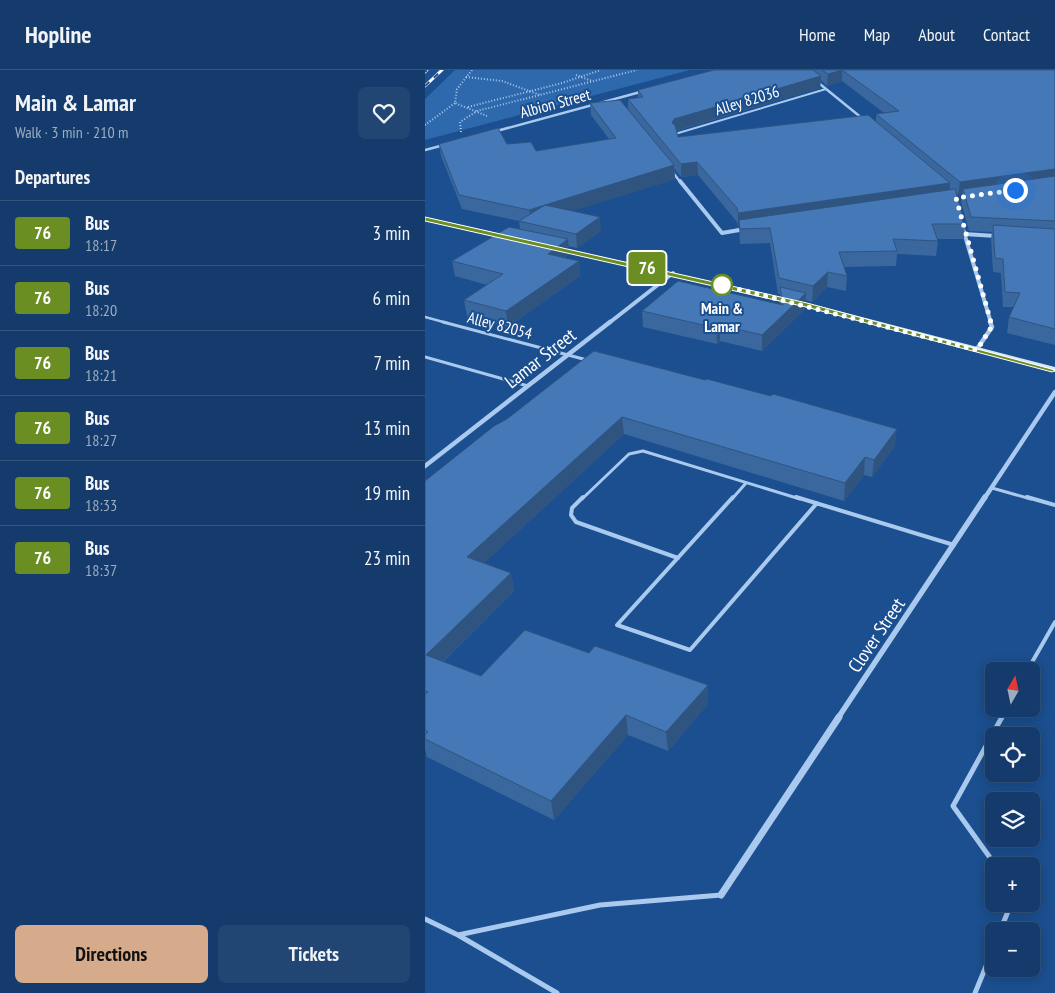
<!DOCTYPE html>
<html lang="en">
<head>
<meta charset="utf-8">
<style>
  :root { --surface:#143b6b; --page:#214673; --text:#f1f3f6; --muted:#9dadc1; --line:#33557e; --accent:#d6ab8b }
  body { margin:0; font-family:"PT Sans Narrow",sans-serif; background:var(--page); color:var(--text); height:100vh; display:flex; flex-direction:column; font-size:19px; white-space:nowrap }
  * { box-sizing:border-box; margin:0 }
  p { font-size:16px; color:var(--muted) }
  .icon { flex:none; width:28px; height:28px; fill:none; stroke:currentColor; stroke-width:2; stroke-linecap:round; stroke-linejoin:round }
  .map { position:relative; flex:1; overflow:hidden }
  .drawer { display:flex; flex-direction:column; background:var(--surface); width:425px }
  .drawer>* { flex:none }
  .badge { padding:0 10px; border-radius:4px; font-size:18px; line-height:32px }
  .needle { width:32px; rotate:9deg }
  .tools { position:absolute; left:560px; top:592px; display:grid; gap:10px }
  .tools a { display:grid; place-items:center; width:55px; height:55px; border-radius:8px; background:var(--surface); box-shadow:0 2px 12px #0003,0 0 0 1px var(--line); font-size:25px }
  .you { position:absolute; width:25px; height:25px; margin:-12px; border:4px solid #fff; border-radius:50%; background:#1a73e8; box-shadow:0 0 0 8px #1a73e833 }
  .map>.badge { position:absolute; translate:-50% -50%; box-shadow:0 0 0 2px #fff }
  h2 { padding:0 15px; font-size:19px; line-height:45px }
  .round { display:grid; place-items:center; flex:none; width:52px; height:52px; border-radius:8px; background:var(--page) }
  .headline { display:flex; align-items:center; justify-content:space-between; height:85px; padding:0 15px }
  h1 { font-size:24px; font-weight:700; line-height:38px }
  .action { display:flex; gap:10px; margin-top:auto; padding:10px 15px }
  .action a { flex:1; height:58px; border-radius:8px; background:var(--accent); color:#111; font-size:20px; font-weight:700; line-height:58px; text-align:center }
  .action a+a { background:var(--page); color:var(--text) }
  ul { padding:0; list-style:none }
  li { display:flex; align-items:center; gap:15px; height:65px; padding:0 15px; border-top:1px solid var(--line) }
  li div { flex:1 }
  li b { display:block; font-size:19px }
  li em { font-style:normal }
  li .badge { min-width:55px; font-weight:700; text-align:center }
  header { display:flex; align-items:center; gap:30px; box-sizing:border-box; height:70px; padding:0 25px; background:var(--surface); border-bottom:1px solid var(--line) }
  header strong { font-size:24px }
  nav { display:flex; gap:28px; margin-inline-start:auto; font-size:18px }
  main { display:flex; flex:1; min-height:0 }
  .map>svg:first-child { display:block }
  .green { fill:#2e69ad }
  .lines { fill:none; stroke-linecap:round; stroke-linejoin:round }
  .path { stroke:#a9c9ee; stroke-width:2; stroke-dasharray:1 2; stroke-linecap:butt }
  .lane-far4 { stroke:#a9c9ee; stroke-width:2 }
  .lane-far3 { stroke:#a9c9ee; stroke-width:2.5 }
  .lane-far2 { stroke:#a9c9ee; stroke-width:3 }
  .lane-far1 { stroke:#a9c9ee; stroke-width:4 }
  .lane { stroke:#a9c9ee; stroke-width:5 }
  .street-far4 { stroke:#a9c9ee; stroke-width:2.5 }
  .street-far3 { stroke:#a9c9ee; stroke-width:4 }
  .street-far2 { stroke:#a9c9ee; stroke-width:4.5 }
  .street-far1 { stroke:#a9c9ee; stroke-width:5.5 }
  .street { stroke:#a9c9ee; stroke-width:7 }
  .secondary { fill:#d6e6fa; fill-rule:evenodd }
  .rail-casing { stroke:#fff; stroke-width:3 }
  .rail { stroke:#1b4f8f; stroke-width:2; stroke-dasharray:6; stroke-linecap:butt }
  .wall { fill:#3a679d; fill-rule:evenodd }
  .shaded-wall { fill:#305480 }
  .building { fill:#4478b7; stroke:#305480 }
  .line { fill:#6b8e23; stroke:#fff }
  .walk { stroke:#fff; stroke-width:5; stroke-dasharray:0 9 }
  .stop-dot { fill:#fff; stroke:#6b8e23; stroke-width:2.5 }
  .labels { text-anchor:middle; stroke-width:4; stroke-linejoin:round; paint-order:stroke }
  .far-street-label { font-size:16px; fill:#fff; stroke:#1b4f8f }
  .far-stop-label { font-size:16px; font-weight:bold; fill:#fff; stroke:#1b4f8f }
  .street-label { font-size:19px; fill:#fff; stroke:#1b4f8f }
</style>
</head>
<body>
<header>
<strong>Hopline</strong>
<nav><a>Home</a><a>Map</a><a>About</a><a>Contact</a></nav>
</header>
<main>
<section class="drawer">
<div class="headline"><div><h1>Main &amp; Lamar</h1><p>Walk · 3 min · 210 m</p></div><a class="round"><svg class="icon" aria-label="heart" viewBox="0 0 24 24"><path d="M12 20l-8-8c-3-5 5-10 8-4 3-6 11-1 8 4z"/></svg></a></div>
<h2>Departures</h2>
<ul>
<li><span class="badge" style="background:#6b8e23;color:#fff">76</span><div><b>Bus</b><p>18:17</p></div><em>3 min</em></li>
<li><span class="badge" style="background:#6b8e23;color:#fff">76</span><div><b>Bus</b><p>18:20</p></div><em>6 min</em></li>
<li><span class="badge" style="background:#6b8e23;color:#fff">76</span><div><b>Bus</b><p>18:21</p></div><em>7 min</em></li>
<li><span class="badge" style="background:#6b8e23;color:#fff">76</span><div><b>Bus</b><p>18:27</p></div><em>13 min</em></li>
<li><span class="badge" style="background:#6b8e23;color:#fff">76</span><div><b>Bus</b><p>18:33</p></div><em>19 min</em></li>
<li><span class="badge" style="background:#6b8e23;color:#fff">76</span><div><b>Bus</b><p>18:37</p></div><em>23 min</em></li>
</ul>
<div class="action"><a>Directions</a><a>Tickets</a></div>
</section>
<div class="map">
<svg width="630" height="923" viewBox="0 0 630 923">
  <rect width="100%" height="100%" fill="#1b4f8f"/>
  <!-- green -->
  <path class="green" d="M 30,0 L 265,0 L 0,70 L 0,29 Z"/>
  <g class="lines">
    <!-- path -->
    <path class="path" d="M 47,0 L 32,19 L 30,33 L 62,46
      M 151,5 L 167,11
      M 41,7 L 77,11 L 115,25
      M 43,37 L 137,13 L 176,0
      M 0,55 L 30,33
      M 36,62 L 35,52 L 52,41 L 212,0"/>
    <!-- lane-far4 -->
    <path class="lane-far4" d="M 250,64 L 401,19"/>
    <!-- lane-far3 -->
    <path class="lane-far3" d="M 0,247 L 22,253"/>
    <!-- lane-far2 -->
    <path class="lane-far2" d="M 18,252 L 162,290
      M 0,287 L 103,316
      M 567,418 L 606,429
      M 157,429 L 204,384 L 218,381 L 375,429
      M 307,429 L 321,413"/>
    <!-- lane-far1 -->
    <path class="lane-far1" d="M 158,427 L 147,438 L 146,445 L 151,452 L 253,488
      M 308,427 L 192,555 L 265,580 L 392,433
      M 371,427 L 529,475
      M 602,427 L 630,435
      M 602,601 L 630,552
      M 577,648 L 582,639"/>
    <!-- lane -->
    <path class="lane" d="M 571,796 L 528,736 L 577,647
      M 0,849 L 33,865 L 175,835 L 296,825
      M 575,861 L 586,834
      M 33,865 L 132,923
      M 550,923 L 569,877"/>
    <!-- street-far4 -->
    <path class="street-far4" d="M 390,10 L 438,49
      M 68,62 L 219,21
      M 0,80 L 19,75
      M 246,100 L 256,113"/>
    <!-- street-far3 -->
    <path class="street-far3" d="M 255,111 L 297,163 L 320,159
      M 538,159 L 566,253
      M 539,164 L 571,166
      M 184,253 L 248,203"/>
    <!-- street-far2 -->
    <path class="street-far2" d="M 552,279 L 567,257 L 565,252
      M 0,396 L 185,252
      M 559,429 L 630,322"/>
    <!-- street-far1 -->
    <path class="street-far1" d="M 413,648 L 560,427"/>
    <!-- street -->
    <path class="street" d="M 296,825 L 414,647"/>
    <!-- secondary -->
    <path class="secondary" d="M 0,147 L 85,166 L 88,168 L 85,170 L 0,151 Z
      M 130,176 L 398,237 L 630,297 L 630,302 L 397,241 L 128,179 L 127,178 Z"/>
    <defs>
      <path id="rail" d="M 0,2 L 2,0
        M 0,16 L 17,0"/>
    </defs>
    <!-- rail casing -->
    <use href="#rail" class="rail-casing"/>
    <!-- rail -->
    <use href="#rail" class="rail"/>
  </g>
  <!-- wall -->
  <path class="wall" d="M 289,0 L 630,0 L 630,275 L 582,263 L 584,247 L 589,237 L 578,237 L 576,203 L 568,202 L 566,169 L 567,162 L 544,161 L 536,132 L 537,125 L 533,125 L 532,124 L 538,151 L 540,154 L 539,169 L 512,169 L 513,171 L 511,186 L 472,184 L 471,196 L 419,197 L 422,206 L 421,221 L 402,217 L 387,232 L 380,230 L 380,239 L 337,281 L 295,271 L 292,274 L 218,257 L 217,241 L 355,234 L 355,224 L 353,224 L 345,173 L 315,174 L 314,157 L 313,157 L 312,152 L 273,105 L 256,107 L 249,98 L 250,109 L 147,141 L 176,161 L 152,178 L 143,176 L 144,184 L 139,188 L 154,191 L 155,206 L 83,257 L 42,246 L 39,230 L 62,215 L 30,206 L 27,191 L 95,159 L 94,151 L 37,139 L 16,86 L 14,74 L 111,81 L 184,69 L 166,45 L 165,33 L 203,39 L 203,29 L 213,28 L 213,20 ZM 396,10 L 402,16 L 417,11 L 459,43 L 451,44 L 451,52 L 253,67 L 251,61 L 395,18 Z
    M 169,281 L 470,376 L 447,407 L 439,405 L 419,431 L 199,364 L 59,493 L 86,503 L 89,521 L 18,592 L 56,606 L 164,583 L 283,615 L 283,634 L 243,681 L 203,665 L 129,750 L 2,687 L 0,679 L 0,411 L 82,349 Z"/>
  <!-- shaded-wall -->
  <path class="shaded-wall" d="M 417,0 L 417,11 L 402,16 L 403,4 Z
    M 396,6 L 395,18 L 249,61 L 247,53 L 249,49 Z
    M 272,92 L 273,105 L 256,107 L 256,94 Z
    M 249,95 L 250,109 L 106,154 L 104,140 Z
    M 630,99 L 630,108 L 538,119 L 537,125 L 533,125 L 535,112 Z
    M 525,113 L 524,127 L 314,150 L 314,157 L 313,157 L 313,143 Z
    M 175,147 L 176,161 L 152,178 L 151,164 Z
    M 143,169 L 144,184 L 124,199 L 123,184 Z
    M 154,191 L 155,206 L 83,257 L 81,241 Z
    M 403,202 L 402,217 L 387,232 L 388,216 Z
    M 381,223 L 380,239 L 337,281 L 337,265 Z
    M 295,255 L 295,271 L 292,274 L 291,258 Z
    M 197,347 L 199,364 L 46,505 L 42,487 Z
    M 472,359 L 470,376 L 447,407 L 449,390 Z
    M 440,387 L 439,405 L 419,431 L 420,413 Z
    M 86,503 L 89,521 L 5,604 L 1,585 Z
    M 283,615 L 283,634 L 243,681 L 241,662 Z
    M 201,645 L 203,665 L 129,750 L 126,731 Z"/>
  <!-- building -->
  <path class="building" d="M 289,0 L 388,0 L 396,6 L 249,49 L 247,53 L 250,55 L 253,67 L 443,45 L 525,113 L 313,143 L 312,138 L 272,92 L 256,94 L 203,29 L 218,27 L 213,20 Z
    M 397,0 L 630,0 L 630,99 L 535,112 L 451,44 L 474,41 L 417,0 L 403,4 Z
    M 195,30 L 249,95 L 104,140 L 34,125 L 14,74 L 73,58 L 82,74 L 106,72 L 111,81 L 191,68 L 165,33 Z
    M 630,106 L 630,151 L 546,147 L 538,119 Z
    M 530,119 L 538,147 L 537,151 L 540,154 L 507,154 L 513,171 L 468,169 L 472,181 L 414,182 L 422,206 L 403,202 L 388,216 L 354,208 L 345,158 L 315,159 L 314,150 Z
    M 120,135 L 175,147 L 151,164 L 94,151 Z
    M 568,155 L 630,159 L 630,259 L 584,247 L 595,223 L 580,222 L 578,189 L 570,188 Z
    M 84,157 L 143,169 L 123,184 L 154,191 L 81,241 L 39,230 L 78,204 L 27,191 Z
    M 253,211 L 358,235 L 355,217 L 381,223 L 337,265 L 295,255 L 291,258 L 217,241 Z
    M 169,281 L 280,310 L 282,309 L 346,326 L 348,324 L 472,359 L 449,390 L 440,387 L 420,413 L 197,347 L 42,487 L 86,503 L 1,585 L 56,606 L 100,560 L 164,583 L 170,576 L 283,615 L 241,662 L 201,645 L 126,731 L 0,669 L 0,665 L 3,662 L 0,660 L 0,625 L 3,622 L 0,621 L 0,411 L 69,356 L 82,349 Z"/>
  <!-- line -->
  <path class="line" d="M 0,147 L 382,233 L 630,300 L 627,302 L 381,237 L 0,151 Z"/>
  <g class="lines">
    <!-- walk -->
    <path class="walk" d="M 297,215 L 552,280 L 567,256 L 531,128 L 590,120"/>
  </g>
  <!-- markers -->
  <circle class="stop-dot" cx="297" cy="215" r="10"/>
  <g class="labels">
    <!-- far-street labels -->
    <g class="far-street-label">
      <text transform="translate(322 30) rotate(-17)" y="6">Alley 82036</text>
      <text transform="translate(130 33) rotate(-15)" y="6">Albion Street</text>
      <text transform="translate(75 255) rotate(15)" y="6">Alley 82054</text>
    </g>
    <!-- far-stop labels -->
    <g class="far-stop-label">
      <text x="297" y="244">Main &amp;<tspan x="297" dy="18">Lamar</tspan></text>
    </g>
    <!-- street labels -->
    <g class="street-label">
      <text transform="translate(115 288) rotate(-38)" y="7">Lamar Street</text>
      <text transform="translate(451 565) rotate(-56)" y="7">Clover Street</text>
    </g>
  </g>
</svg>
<div class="tools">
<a><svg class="needle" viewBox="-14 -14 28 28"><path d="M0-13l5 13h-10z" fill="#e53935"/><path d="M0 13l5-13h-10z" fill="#9dadc1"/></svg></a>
<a><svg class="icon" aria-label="locate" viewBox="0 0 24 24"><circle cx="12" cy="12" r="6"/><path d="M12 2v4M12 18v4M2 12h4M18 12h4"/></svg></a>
<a><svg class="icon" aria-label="layers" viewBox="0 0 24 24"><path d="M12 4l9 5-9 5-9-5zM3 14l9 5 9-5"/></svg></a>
<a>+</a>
<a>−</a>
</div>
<div class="you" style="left:590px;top:120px"></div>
<b class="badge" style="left:222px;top:198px;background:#6b8e23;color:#fff">76</b>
</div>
</main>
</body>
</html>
